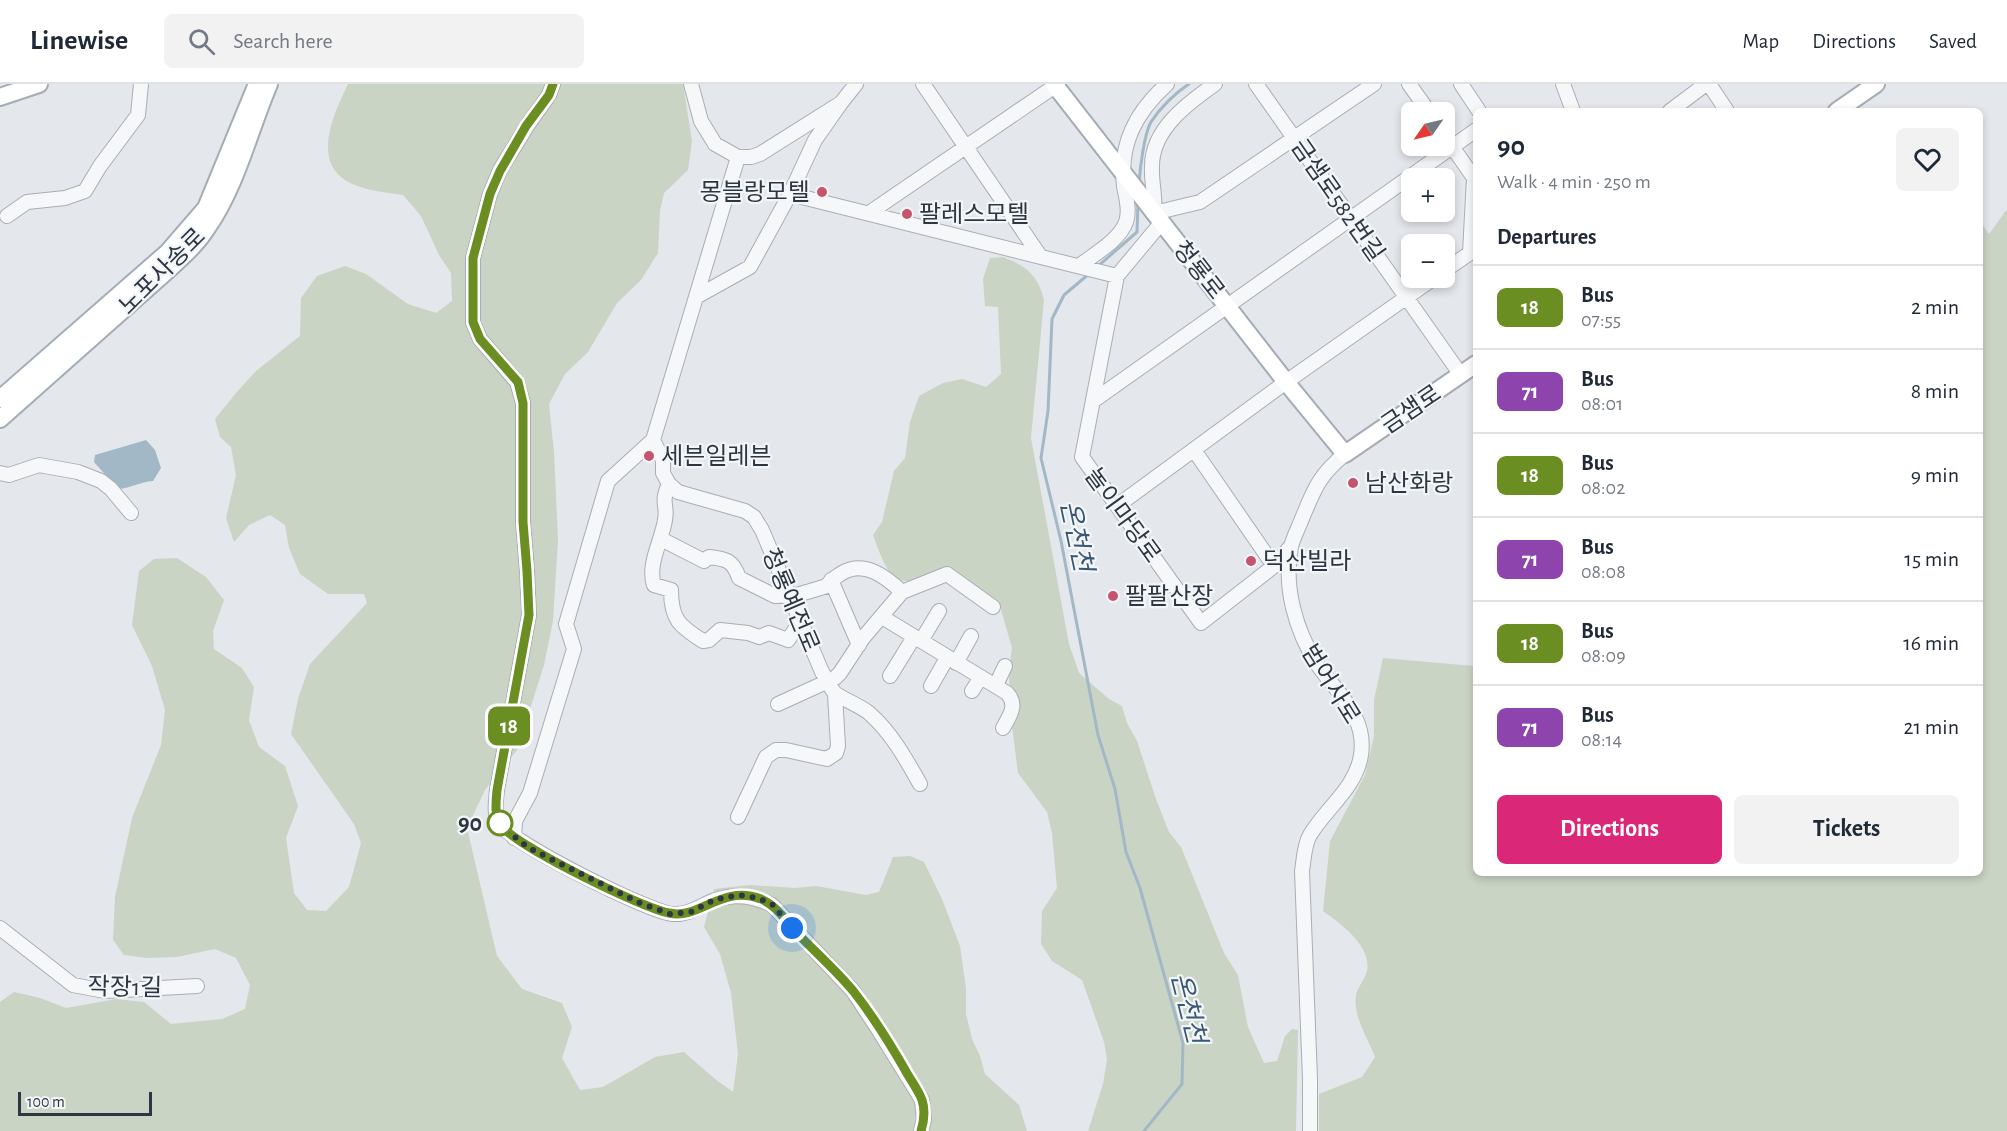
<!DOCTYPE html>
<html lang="en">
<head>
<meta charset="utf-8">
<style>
  :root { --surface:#fff; --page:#f2f2f3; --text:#1f2937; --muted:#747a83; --line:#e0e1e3; --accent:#db2777 }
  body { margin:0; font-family:"Alegreya Sans","Noto Sans KR",sans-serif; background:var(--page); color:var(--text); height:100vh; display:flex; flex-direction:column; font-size:22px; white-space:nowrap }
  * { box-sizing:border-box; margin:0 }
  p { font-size:20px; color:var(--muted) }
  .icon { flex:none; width:33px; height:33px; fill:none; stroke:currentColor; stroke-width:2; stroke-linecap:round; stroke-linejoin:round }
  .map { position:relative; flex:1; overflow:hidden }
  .drawer { position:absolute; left:1473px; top:24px; width:510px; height:768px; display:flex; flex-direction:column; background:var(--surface); border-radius:9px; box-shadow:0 3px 9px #0003 }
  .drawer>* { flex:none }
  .badge { padding:0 12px; border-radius:9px; font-size:21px; line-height:39px }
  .needle { width:39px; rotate:236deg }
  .buttons { position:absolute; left:1401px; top:18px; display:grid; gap:12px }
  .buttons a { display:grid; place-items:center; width:54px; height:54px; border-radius:9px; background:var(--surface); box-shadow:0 3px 9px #0003; font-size:30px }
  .scale { position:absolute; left:18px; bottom:15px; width:134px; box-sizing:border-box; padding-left:6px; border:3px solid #2d3642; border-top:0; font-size:16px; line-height:21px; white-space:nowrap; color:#2d3642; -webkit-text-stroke:4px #f3f6f8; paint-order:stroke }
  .you { position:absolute; width:30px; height:30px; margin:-15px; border:4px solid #fff; border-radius:50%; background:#1a73e8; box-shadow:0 0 0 9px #1a73e833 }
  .map>.badge { position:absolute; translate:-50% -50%; box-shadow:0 0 0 3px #fff }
  h2 { padding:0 24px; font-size:22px; line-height:54px }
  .round { display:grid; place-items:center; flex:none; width:63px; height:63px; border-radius:9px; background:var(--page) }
  .overview { display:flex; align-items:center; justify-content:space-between; height:102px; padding:0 24px }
  h1 { font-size:28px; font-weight:600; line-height:45px }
  .button { display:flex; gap:12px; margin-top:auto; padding:12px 24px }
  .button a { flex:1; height:69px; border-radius:9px; background:var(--accent); color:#fff; font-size:24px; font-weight:600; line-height:69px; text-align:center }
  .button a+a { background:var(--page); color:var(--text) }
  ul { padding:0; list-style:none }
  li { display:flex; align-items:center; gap:18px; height:84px; padding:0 24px; border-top:2px solid var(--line) }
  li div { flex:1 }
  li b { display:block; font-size:22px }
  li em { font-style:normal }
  li .badge { min-width:66px; font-weight:700; text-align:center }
  header { display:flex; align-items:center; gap:36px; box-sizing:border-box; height:84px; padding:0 30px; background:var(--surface); border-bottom:2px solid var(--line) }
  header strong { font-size:28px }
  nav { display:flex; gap:33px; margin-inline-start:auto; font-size:21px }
  .search { width:420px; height:54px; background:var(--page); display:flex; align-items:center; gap:15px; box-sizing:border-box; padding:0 21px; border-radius:9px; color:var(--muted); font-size:22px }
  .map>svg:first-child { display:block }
  .green { fill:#cad4c5 }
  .water { fill:#a2b8c7 }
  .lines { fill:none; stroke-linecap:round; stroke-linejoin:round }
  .stream { stroke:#a2b8c7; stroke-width:3 }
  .minor-casing { stroke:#a9aeb5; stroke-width:16 }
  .major-casing { stroke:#a4acb5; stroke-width:20 }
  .minor { stroke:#f6f7f9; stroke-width:14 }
  .major { stroke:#fff; stroke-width:16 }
  .line-casing { stroke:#fff; stroke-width:14 }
  .line { stroke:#6b8e23; stroke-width:9 }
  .walk { stroke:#2d3642; stroke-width:6; stroke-dasharray:0 10.8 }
  .poi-dot { fill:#c5546f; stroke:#f3f6f8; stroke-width:2 }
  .stop-dot { fill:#fff; stroke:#6b8e23; stroke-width:3 }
  .labels { text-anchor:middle; stroke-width:4.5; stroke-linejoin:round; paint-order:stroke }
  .poi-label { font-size:24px; fill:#2d3642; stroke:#f3f6f8; text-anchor:start }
  .street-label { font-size:24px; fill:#2d3642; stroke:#f3f6f8 }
  .stop-label { font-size:24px; font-weight:bold; fill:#2d3642; stroke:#f3f6f8; text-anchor:end }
  .water-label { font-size:26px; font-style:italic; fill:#3a5873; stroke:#f3f6f8 }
</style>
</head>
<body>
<header>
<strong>Linewise</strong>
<div class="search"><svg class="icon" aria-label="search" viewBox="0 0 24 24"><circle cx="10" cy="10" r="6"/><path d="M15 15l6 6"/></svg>Search here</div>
<nav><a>Map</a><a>Directions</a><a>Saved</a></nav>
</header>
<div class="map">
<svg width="2007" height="1047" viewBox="0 0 2007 1047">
  <rect width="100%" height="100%" fill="#e4e7eb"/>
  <!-- green -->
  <path class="green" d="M 348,0 L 683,0 L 692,57 L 688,86 L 664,109 L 660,127 L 658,169 L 641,196 L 617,219 L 588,268 L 565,290 L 549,320 L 554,368 L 558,456 L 553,537 L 544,581 L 517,666 L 485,706 L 467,744 L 497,872 L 522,905 L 562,919 L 572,943 L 562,974 L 580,1006 L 603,1003 L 655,973 L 684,968 L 715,995 L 733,1008 L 738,970 L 731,909 L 720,870 L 704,843 L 714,805 L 750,801 L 795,804 L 816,802 L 866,811 L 879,808 L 893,773 L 910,772 L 924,778 L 942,815 L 960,862 L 966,904 L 966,930 L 972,955 L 980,972 L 985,990 L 1019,1021 L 1027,1047 L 0,1047 L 0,918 L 14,908 L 40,914 L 66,924 L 116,915 L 144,918 L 171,940 L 222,935 L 245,925 L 250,901 L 236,874 L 215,865 L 177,873 L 147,874 L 124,871 L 113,856 L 115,813 L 132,734 L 161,661 L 165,626 L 152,582 L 132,541 L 139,487 L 154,475 L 177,474 L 206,493 L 224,516 L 213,547 L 214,565 L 242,584 L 254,603 L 249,636 L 259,663 L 285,682 L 298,722 L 286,754 L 294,809 L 307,826 L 326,827 L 349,803 L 361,759 L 354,740 L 291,650 L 298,615 L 310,580 L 367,519 L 364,510 L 328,510 L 300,490 L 289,464 L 285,441 L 270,431 L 249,441 L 234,458 L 226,434 L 236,391 L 231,363 L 220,353 L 215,335 L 236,309 L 256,287 L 300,252 L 301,214 L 317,192 L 345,182 L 366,190 L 408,220 L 436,229 L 452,217 L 451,189 L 439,171 L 421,132 L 403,111 C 385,108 362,107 345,96 C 312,75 335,27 348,0 Z
    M 2007,125 L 2007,1047 L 1319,1047 L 1319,1010 L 1362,993 L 1375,973 C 1368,954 1353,933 1356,912 C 1357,903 1365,896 1367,887 C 1372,862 1340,839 1323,827 L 1330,757 L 1365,691 L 1374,652 L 1374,616 L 1383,574 L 1474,582 L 1476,579 L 1476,789 L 1980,789 L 1980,137 L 1989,150 Z
    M 1003,173 C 1026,182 1038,191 1044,216 L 1031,354 L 1069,560 L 1079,589 L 1109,615 L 1122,622 L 1127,639 L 1137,657 L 1156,715 L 1169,748 L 1181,763 L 1224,869 L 1238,891 L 1248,943 L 1264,979 L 1277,977 L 1285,952 L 1292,945 L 1298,946 L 1296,1047 L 1088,1047 L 1103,1000 L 1107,975 L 1104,958 L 1082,896 L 1052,877 L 1041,860 L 1042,827 L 1057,804 L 1052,749 L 1047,728 L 1018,689 L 1010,626 L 1009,586 L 1012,564 L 1000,522 L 952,488 C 898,501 893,508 873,451 L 882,438 L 894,387 L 905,374 L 910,338 L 919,312 L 943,299 L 962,295 L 986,303 L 1001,290 L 998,223 L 985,222 L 983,195 L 990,174 Z"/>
  <!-- water -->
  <path class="water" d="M 146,356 L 155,366 L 161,384 L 153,397 C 140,398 131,404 118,405 L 94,378 L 95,371 Z"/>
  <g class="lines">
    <!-- stream -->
    <path class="stream" d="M 1139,100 C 1140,85 1144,50 1151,38 C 1160,24 1175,9 1189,0
      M 1097,183 L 1137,148 L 1138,118
      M 1090,189 L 1064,211 L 1052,235 L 1048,327 L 1041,374 L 1061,457 L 1098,651 L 1115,705 L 1126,768 L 1140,804 L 1183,959 L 1182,1000 L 1144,1047"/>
    <defs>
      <path id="minor" d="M 553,0 L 549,11 L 527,42 L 500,86 L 490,110 L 473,174 L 473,238 L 480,255 L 517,298 L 523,319 L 523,438 L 527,487 L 529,531 L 497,706 C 496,718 493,731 501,741 C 514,760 649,828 672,830 C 689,831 700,822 715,816 C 736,809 753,812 772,821 L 853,907 L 878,945 L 922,1016 L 924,1036 L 921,1047
        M 691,0 L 701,37 L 715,60 L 738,73
        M 923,0 L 1040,172
        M 1215,0 C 1188,19 1152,45 1152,82 C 1151,98 1156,113 1154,129 L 1200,118 L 1374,0
        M 1256,0 L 1461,291
        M 1409,0 L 1429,28
        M 1461,0 L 1479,27
        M 1563,0 L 1573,27
        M 1709,0 L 1727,27
        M 1670,27 L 1706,0
        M 1444,51 L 1474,94 L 1470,169 L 1444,187
        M 738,73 L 751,73 L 760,70 L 841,19 L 856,0
        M 790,110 L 1117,192
        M 869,129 L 1058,0
        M 7,132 L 27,118 L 65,114 L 85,107 L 100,82 L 138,31 L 141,0
        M 1162,138 L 1117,192 L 1082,373 L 1201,539 L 1274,482 L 1291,462
        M 1079,182 C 1094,170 1119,157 1126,138 C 1130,126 1126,114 1124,102 C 1119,60 1136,28 1167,0
        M 696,213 L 750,183 L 790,110 L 815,56 L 841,19
        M 1093,317 L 1476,46
        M 653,356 L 663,376 L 663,389 L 669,400 L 678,408 L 745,427 L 754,433 L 762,446 L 822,588 C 826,594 829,602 834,608 C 838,613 861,622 869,629 C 891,648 906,675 920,700
        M 1194,366 L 1274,482
        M 0,389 L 9,391 L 39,381 L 78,388 L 101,397 L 111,405 L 131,429
        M 669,400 C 660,419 668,421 665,436 C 662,456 647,481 654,501 L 671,506 C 671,535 679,542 703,557 L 709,556 L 720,546 L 748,549 L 759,553 L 769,549 L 788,556 L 794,547 L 803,541
        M 1117,422 L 1286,298 L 1434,194
        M 661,455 L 704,477 L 709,473 C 726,475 733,476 739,494 L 775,512 L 797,511 L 827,502 C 831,495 836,493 842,489 C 864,476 885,492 902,508
        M 831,496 L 859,561
        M 882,533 L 1007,609 C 1018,621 1010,631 1003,644
        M 921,557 L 939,527
        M 956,579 L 971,552
        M 890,592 L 914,553
        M 996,601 L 1005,582
        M 931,602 L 947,574
        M 972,607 L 981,593
        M 778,620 L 835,594 L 840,589 L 863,554 L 902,508 L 947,490 L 993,523
        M 738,733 L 766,673 L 776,666 L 786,666 L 827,675 L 836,669 L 838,662 L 835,610
        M 514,754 L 515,737 L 530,709 L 574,565 L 566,540 L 608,397 L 653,356 L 738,73
        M 0,844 L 73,901 L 105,907 L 197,902
        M 1310,1047 L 1310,995 L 1302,787 C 1304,775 1304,761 1310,751 C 1326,724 1356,704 1361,671 C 1367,632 1337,609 1317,580 C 1296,547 1283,503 1291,463 C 1293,454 1298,445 1301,437 C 1314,406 1318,392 1345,370"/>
      <path id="major" d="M 1054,0 L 1286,298 L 1345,370 L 1476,280
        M 0,13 L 39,0
        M 1837,27 L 1876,0
        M 0,315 L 168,168 L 206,124 L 257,0
        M 0,335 L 169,185 C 183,172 197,160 207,144 C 236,103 249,47 269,0"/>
    </defs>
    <!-- minor casing -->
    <use href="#minor" class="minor-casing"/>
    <!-- major casing -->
    <use href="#major" class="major-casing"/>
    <!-- minor -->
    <use href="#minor" class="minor"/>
    <!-- major -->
    <use href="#major" class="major"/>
  </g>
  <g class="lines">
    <defs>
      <path id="line" d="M 553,0 L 549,11 L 526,42 L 500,87 L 490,110 L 473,174 L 473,238 L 480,255 L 518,298 L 523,319 L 523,438 L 527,487 L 529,531 L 497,706 C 496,718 494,731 501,741 C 515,762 642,824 669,829 C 700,836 721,800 761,815 C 777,822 785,836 797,849 C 815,868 837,887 854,908 C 872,931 889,958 904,984 C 909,994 918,1005 922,1016 C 925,1025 924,1037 921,1047"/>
    </defs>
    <!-- line casing -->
    <use href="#line" class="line-casing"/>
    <!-- line -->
    <use href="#line" class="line"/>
    <!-- walk -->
    <path class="walk" d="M 500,739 L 502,743 L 529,764 L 553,776 L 640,819 L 670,830 L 691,828 L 714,816 L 738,811 L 757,814 L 772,820 L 792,844"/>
  </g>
  <!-- markers -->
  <g class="poi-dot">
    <circle cx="822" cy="108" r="6"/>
    <circle cx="907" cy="130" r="6"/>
    <circle cx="649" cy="372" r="6"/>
    <circle cx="1353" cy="399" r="6"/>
    <circle cx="1251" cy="477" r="6"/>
    <circle cx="1113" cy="512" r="6"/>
  </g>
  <circle class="stop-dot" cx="500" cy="739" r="12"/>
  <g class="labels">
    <!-- poi labels -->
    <g class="poi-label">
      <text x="810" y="116" text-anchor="end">몽블랑모텔</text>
      <text x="919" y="138">팔레스모텔</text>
      <text x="661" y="380">세븐일레븐</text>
      <text x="1365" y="407">남산화랑</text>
      <text x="1263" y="485">덕산빌라</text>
      <text x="1125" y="520">팔팔산장</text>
    </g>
    <!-- street labels -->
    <g class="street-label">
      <text transform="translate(1338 116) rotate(55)" y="8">금샘로582번길</text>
      <text transform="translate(1199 186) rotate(52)" y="8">청룡로</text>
      <text transform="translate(162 187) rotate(-45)" y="8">노포사송로</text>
      <text transform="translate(1411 325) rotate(-34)" y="8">금샘로</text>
      <text transform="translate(1123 431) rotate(54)" y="8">놀이마당로</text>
      <text transform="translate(791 516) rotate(67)" y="8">청룡예전로</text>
      <text transform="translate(1331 600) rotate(58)" y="8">범어사로</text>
      <text transform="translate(125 903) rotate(1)" y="8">작장1길</text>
    </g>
    <!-- stop labels -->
    <g class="stop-label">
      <text x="482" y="747">90</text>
    </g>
    <!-- water labels -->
    <g class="water-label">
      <text transform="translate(1077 452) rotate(78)" y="9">온천천</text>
      <text transform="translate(1189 924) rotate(76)" y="9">온천천</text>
    </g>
  </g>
</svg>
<div class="buttons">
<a><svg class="needle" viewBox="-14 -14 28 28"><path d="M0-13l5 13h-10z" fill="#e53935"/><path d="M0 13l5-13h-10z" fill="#747a83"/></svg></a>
<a>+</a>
<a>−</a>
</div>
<div class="scale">100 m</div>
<div class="you" style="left:792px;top:844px"></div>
<b class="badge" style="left:509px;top:642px;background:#6b8e23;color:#fff">18</b>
<section class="drawer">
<div class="overview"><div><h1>90</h1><p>Walk · 4 min · 250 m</p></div><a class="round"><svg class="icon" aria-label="heart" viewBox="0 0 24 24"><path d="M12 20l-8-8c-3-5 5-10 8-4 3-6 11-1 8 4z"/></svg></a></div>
<h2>Departures</h2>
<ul>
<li><span class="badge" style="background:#6b8e23;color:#fff">18</span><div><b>Bus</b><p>07:55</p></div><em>2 min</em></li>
<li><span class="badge" style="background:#8e44ad;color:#fff">71</span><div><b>Bus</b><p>08:01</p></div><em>8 min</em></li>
<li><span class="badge" style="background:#6b8e23;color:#fff">18</span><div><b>Bus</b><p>08:02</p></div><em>9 min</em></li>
<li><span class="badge" style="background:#8e44ad;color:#fff">71</span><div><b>Bus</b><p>08:08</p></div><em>15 min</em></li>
<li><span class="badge" style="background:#6b8e23;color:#fff">18</span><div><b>Bus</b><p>08:09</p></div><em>16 min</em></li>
<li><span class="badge" style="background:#8e44ad;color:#fff">71</span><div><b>Bus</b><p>08:14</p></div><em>21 min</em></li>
</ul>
<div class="button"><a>Directions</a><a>Tickets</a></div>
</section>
</div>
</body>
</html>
